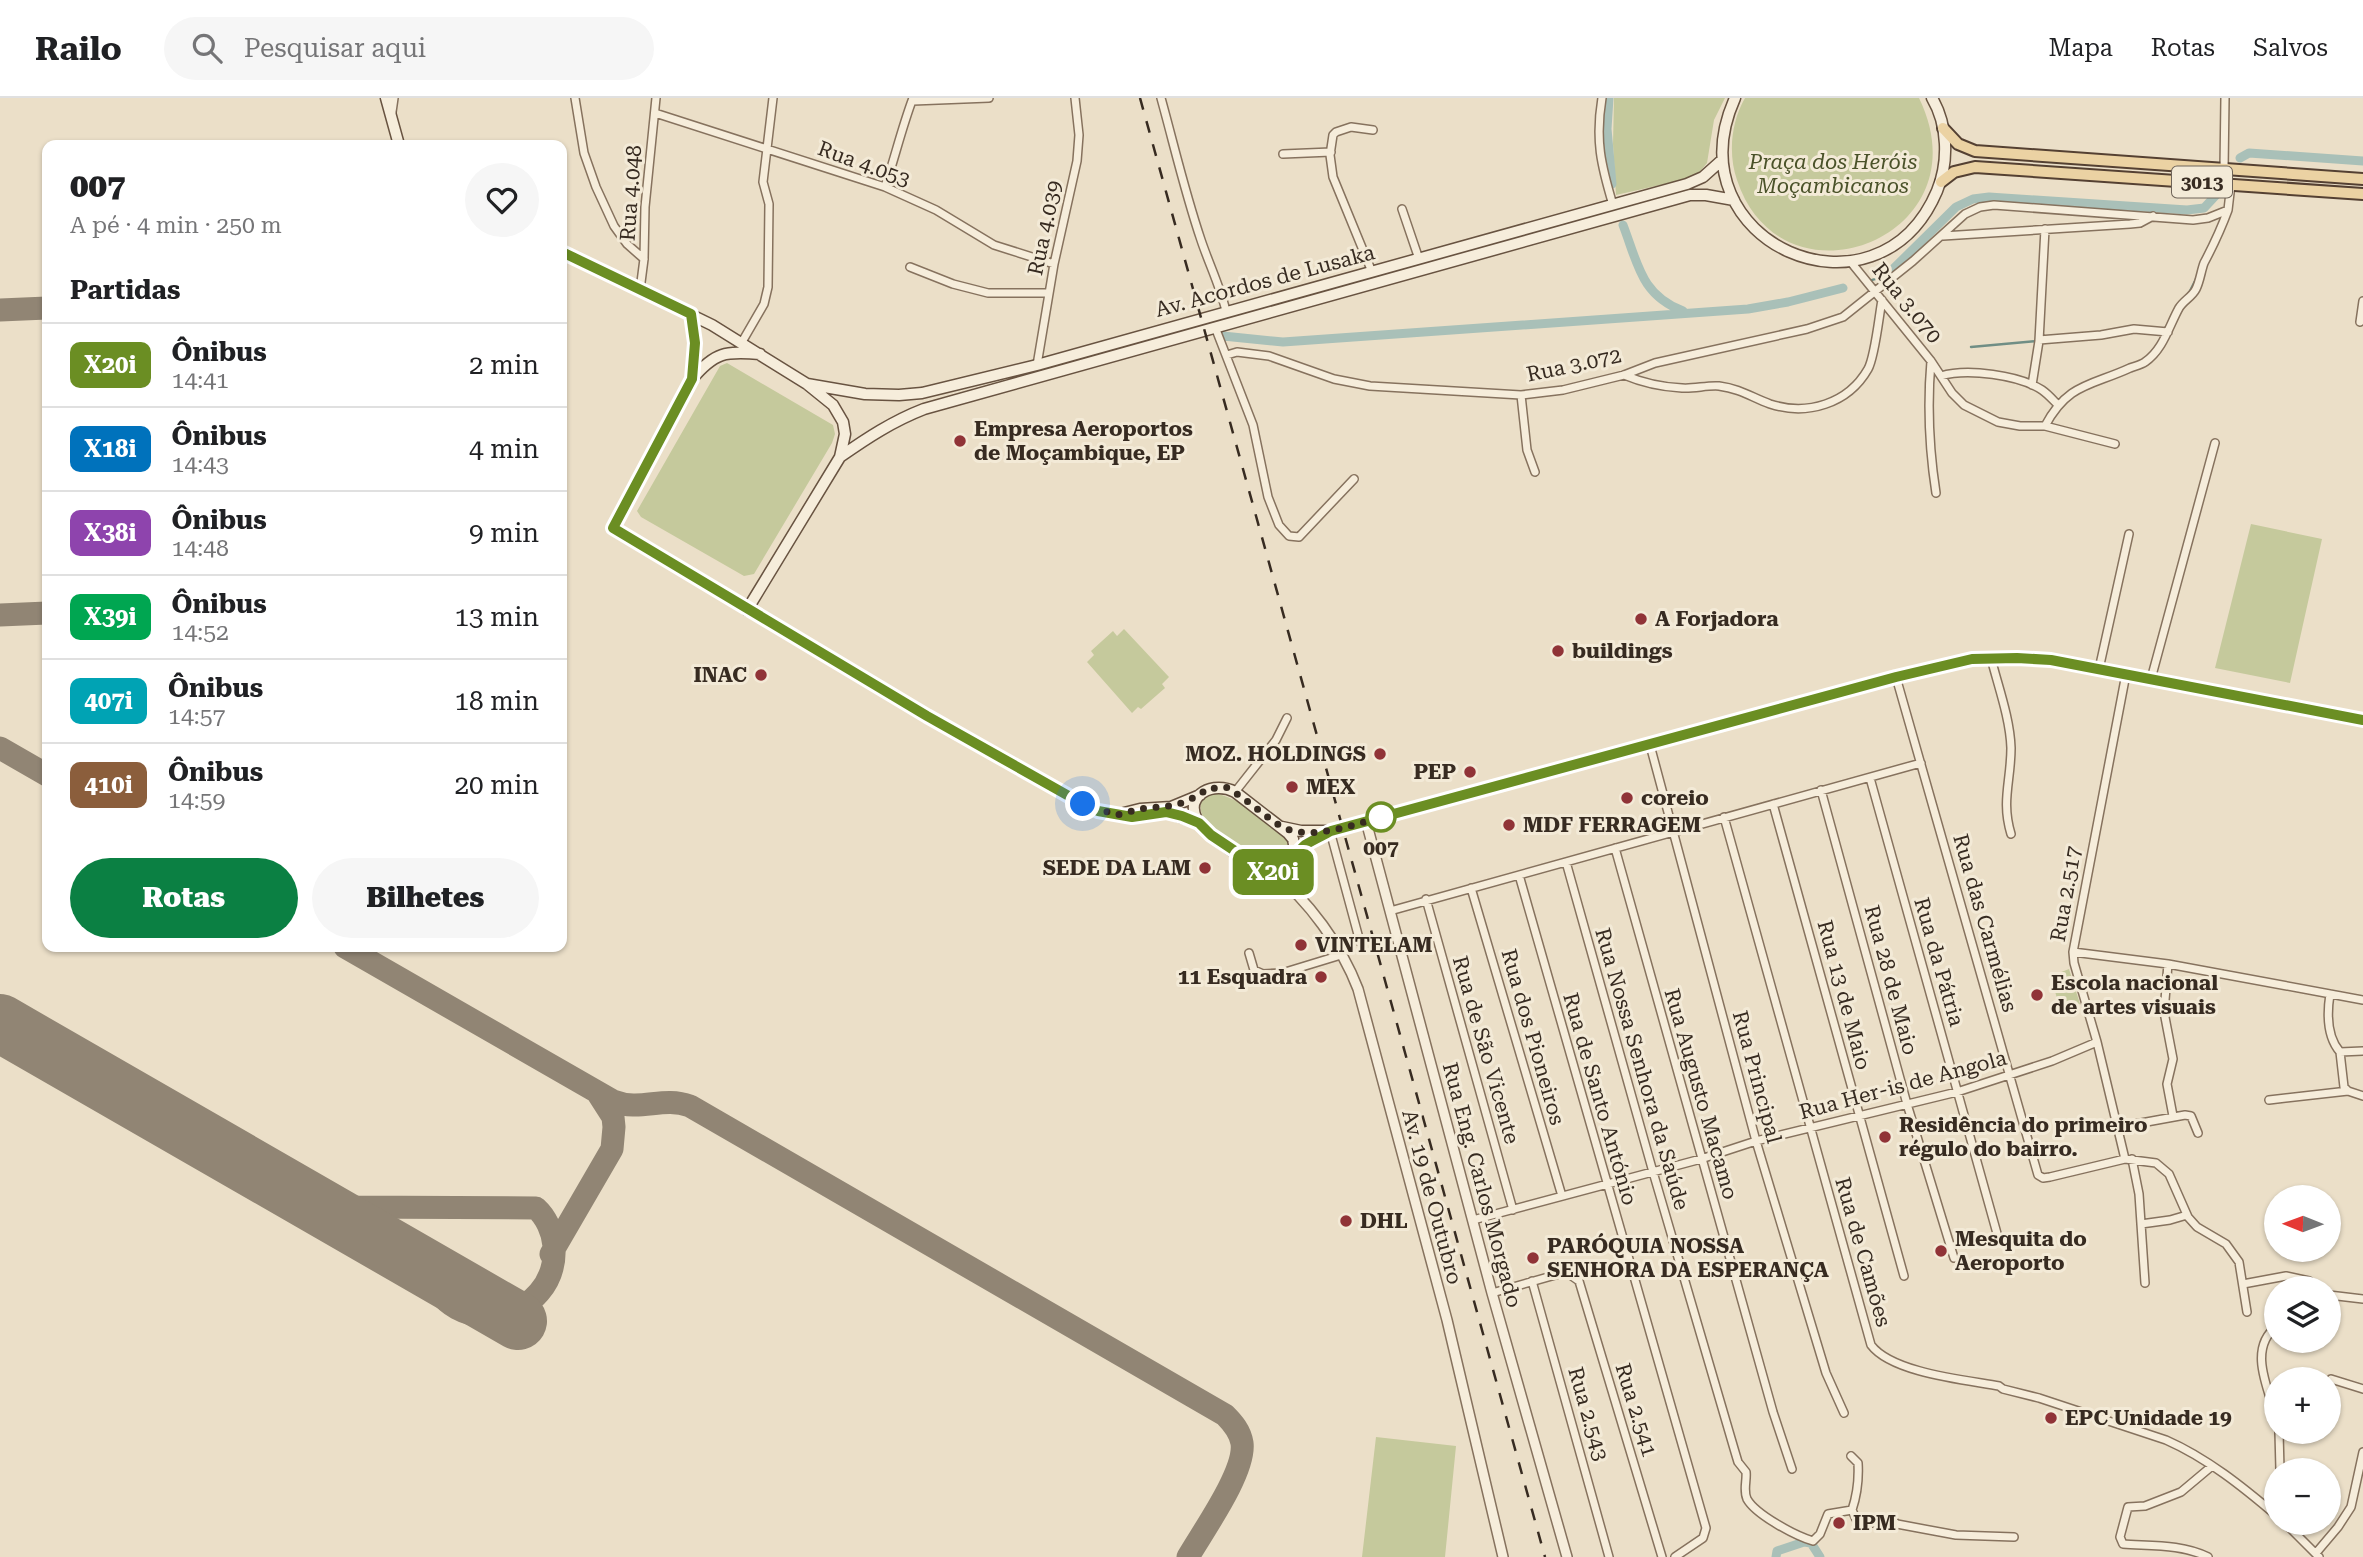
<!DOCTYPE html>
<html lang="pt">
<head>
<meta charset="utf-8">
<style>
  :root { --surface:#fff; --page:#f6f6f6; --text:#202124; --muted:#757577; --line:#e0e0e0; --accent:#0b8043 }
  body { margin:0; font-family:"Roboto Serif",serif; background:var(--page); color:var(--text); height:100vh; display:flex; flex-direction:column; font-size:26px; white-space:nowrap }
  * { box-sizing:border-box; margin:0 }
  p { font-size:23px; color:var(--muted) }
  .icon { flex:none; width:38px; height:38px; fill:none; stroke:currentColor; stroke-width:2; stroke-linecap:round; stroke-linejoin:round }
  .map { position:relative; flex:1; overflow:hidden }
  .details { position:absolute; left:42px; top:42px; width:525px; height:812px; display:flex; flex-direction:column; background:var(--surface); border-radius:14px; box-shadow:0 2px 5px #0004 }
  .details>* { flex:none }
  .badge { padding:0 14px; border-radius:10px; font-size:24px; line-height:46px }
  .needle { width:46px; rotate:271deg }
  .buttons { position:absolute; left:2264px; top:1087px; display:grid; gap:14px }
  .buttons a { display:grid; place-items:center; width:77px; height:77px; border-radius:50%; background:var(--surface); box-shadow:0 2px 5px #0004; font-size:35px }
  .you { position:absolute; width:35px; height:35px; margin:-18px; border:5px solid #fff; border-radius:50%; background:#1a73e8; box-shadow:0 0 0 10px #1a73e833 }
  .map>.badge { position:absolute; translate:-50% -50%; box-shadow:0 0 0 4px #fff }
  h2 { padding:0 28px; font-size:26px; line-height:63px }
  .round { display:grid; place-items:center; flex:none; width:74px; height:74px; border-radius:37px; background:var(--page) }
  .summary { display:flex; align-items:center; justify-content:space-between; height:119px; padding:0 28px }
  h1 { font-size:33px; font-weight:800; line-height:52px }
  .primary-button { display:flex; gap:14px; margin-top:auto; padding:14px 28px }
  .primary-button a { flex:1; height:80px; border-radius:42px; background:var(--accent); color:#fff; font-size:28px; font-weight:800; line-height:80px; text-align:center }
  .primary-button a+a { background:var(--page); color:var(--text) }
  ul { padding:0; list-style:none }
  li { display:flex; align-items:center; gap:21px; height:84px; padding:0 28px; border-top:2px solid var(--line) }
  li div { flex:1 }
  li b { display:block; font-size:26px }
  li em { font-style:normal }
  li .badge { min-width:77px; font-weight:700; text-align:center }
  header { display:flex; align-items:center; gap:42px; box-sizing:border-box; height:98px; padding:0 35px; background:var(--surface); border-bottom:2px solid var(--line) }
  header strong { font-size:33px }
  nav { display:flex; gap:38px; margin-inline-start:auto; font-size:24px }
  .search { width:490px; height:63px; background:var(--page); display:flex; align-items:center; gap:18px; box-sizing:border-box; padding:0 24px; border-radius:38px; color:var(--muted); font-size:26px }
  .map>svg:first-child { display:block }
  .green { fill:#c5c99c }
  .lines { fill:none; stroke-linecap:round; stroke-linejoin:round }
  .stream { stroke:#708e85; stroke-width:2.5 }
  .canal { stroke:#a9c0b8; stroke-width:9 }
  .taxiway { stroke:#918574; stroke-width:23 }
  .runway { stroke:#918574; stroke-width:58 }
  .minor-casing { stroke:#86725e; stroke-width:10 }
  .tertiary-casing { stroke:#86725e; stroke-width:12 }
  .secondary-casing { stroke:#685341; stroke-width:13 }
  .primary-casing { stroke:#544032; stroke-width:14 }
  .minor { stroke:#f6eddb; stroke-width:7 }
  .tertiary { stroke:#f6eddb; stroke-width:9 }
  .secondary { stroke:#f6eddb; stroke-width:10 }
  .primary { stroke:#ebd2a3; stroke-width:10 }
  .rail { stroke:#372b21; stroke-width:2.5; stroke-dasharray:12 12; stroke-linecap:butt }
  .line-casing { stroke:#fff; stroke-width:16 }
  .line { stroke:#6b8e23; stroke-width:10 }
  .walk { stroke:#372b21; stroke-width:7; stroke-dasharray:0 12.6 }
  .poi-dot { fill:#903337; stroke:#f3ead7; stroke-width:2.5 }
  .stop-dot { fill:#fff; stroke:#6b8e23; stroke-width:3.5 }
  .labels { text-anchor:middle; stroke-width:6; stroke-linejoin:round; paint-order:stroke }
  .shield { fill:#f3ead7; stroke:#6f6458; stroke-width:2 }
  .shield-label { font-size:19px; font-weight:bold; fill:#372b21 }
  .park-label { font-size:21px; font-style:italic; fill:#4a5229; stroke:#f3ead7 }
  .street-label { font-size:21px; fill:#372b21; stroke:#f3ead7 }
  .poi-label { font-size:21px; font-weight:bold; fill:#372b21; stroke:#f3ead7; text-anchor:start }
  .stop-label { font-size:21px; font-weight:bold; fill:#372b21; stroke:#f3ead7 }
</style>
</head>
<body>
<header>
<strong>Railo</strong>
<div class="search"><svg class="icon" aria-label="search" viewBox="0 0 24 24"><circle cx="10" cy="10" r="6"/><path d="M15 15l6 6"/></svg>Pesquisar aqui</div>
<nav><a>Mapa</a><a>Rotas</a><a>Salvos</a></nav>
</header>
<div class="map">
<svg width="2363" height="1459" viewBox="0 0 2363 1459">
  <rect width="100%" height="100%" fill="#ebdfc8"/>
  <!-- green -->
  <path class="green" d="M 1614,0 L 1725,0 L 1714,22 L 1707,65 L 1698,76 L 1691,80 L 1616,97 L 1613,46 Z
    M 1745,0 L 1919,0 C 1987,139 1782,218 1737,82 C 1728,56 1731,24 1745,0 Z
    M 727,265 L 833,327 L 835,336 L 832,345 L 754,476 L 744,478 L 641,419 L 637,413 L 720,268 Z
    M 2251,426 L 2322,441 L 2290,585 L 2215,570 Z
    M 1124,531 L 1169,579 L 1162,586 L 1165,590 L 1141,611 L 1138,609 L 1132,615 L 1087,564 L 1094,557 L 1091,553 L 1113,533 L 1117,538 Z
    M 1212,695 C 1232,696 1272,723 1285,739 C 1291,745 1291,752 1290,760 L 1279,768 C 1260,769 1169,716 1212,695 Z
    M 2069,871 L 2080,906 L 2060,912 L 2051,878 Z
    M 1376,1339 L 1456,1348 L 1445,1459 L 1362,1459 Z"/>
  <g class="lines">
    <!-- stream -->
    <path class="stream" d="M 1868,183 C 1874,181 1883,180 1888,176 C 1924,150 1941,105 1989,99 L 2187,112 L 2204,110 L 2218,95
      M 2188,197 L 2196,181
      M 1971,249 L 2037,243"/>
    <!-- canal -->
    <path class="canal" d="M 1609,0 L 1607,31 L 1612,86
      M 2240,60 L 2249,55 L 2363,63
      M 1623,127 C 1638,166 1641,197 1683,213
      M 1886,178 L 1956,109 L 1973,101 L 1989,99 L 2187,112 L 2204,110 L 2218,95
      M 1220,242 L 1223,238 L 1283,244 L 1748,211 L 1788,204 L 1843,190
      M 1776,1459 L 1777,1453 L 1804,1444 L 1811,1445 L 1820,1459"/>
    <!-- taxiway -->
    <path class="taxiway" d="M 0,212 L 47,210
      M 0,517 L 47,515
      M 0,650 L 47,677
      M 345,849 L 613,1003 C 641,1014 662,998 690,1008 L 1225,1317 C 1233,1325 1240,1333 1242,1345 C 1246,1373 1203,1433 1188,1459
      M 309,1103 L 327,1108 L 346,1109 L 536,1110 C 546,1119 553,1134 554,1148 C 559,1224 448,1247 428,1171
      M 551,1156 L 612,1051 L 614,1029 L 613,1019 L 597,994"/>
    <!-- runway -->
    <path class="runway" d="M 0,925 L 518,1223"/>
    <defs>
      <path id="minor" d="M 575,0 L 584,55 L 596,89 L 614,128 L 627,146 L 644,161
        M 1161,0 C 1174,47 1185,95 1201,142 C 1209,166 1220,188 1226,213
        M 1602,0 C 1595,42 1601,67 1613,107
        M 913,3 L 989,0
        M 392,14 L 394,0
        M 655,15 L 885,89 L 936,112 L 994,147 L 1054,166
        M 1283,56 L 1331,54
        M 2224,71 L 2225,0
        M 885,89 C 895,59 902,29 913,0
        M 1402,111 L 1419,161
        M 1943,138 L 2130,126 L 2140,125 L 2153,118
        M 1850,163 L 1931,263 L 1952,295 L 1964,307 L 1998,324 L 2020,328 L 2045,328 L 2115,346
        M 910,169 L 953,186 L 988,195 L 1049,195
        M 1372,174 L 1333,79 L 1330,57 L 1333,37 L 1336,34 L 1351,29 L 1373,32
        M 640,192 L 644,161 L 645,109 L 656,0
        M 2360,224 L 2363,203
        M 1215,229 L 1253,327 L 1268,399 L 1279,427 L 1289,438 L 1299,439 L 1354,381
        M 2039,242 L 2101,237 L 2134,231 L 2168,234
        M 742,244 L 764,206 L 768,189 L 769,106 L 763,84 L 773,0
        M 1227,257 L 1237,254 L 1269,258 L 1334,281 L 1370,288 L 1521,297 L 1563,292 L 1624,277 L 1655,265 L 1807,231 L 1843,219 L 1913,163 L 1965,116 L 1980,109 L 1994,107 L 2193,122 L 2208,120 L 2228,112 L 2231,86
        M 1931,263 C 1927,309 1929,350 1936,395
        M 1037,267 L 1054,166 L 1077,63 L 1079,37 L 1075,0
        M 1624,277 C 1643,285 1661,289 1682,290 C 1694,291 1707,287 1719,288 C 1741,291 1751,299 1770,306 C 1807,318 1848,306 1868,271 C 1875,259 1879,218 1882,202
        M 1941,278 C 1967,270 2019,277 2042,292 C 2048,296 2053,302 2058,307
        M 2032,287 L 2039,243 L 2045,131
        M 1521,297 L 1527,352 L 1535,374
        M 2045,328 C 2068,285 2091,288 2130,270 C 2135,268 2141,267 2145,264 C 2163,252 2169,228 2179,210 C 2184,202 2192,199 2196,191 C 2200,183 2201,173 2204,165 C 2213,148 2221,131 2228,112
        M 1991,560 C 1998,588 2010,620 2011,650 C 2011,683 2001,703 2011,736
        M 2099,571 L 2129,436
        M 1896,579 L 2038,1077 L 2043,1080 L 2050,1079 L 2125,1061 L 2156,1065 L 2169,1076 L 2188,1119 L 2197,1129 L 2226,1146 L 2239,1164 L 2247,1214
        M 2151,581 L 2215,345
        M 1650,647 L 1756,1043 L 1826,1275 L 1844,1315
        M 1870,680 L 1998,1139
        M 1821,692 L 1907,1006 L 1954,1160
        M 1235,694 L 1276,642 L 1287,620
        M 1773,706 L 1904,1178
        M 1724,719 L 1871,1247 C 1892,1275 1966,1282 1999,1288 L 2003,1291 L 2039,1300 L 2166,1342 C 2207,1360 2243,1389 2277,1418
        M 1330,733 L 1360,844
        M 1615,750 L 1773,1314 L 1792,1371
        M 1566,764 L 1653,1074 L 1735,1354 L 1738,1364 L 1746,1374 C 1747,1383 1743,1392 1747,1401 C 1756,1417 1796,1438 1813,1443 L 1820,1436 L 1828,1416 L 1852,1412 L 1856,1421 L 1865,1426 L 1892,1422 L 1897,1426 L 1956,1437 L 2014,1439
        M 1519,777 L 1706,1430 L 1703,1440 L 1675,1459
        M 1471,790 L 1562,1098
        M 1426,801 L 1513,1112
        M 1390,813 L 1921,665
        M 2073,854 L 2168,866 L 2363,902
        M 1249,855 L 1254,872 L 1263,876 L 1282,875 L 1341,857
        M 2168,866 L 2164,914 L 2173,961 L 2167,986 L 2173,1018
        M 2330,896 C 2327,915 2327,939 2340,954
        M 2340,954 L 2344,989 L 2348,993 L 2363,998
        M 2340,954 L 2363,953
        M 2269,1002 L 2348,993
        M 2119,1029 L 2185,1017 L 2191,1018 L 2198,1035
        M 2125,1061 L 2097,944 L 2074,865 L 2073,854 L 2126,576
        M 2132,1061 L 2139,1096 L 2145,1185
        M 1473,1122 L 1701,1061 L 1756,1043 L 1957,994 L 2052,963 L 2097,944
        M 2141,1126 L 2170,1122 L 2187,1117
        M 1532,1183 L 1609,1459
        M 2243,1186 L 2286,1178 L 2309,1183 L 2314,1190
        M 1492,1195 L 1566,1174 L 1579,1183 L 1662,1459
        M 2329,1197 L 2363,1201
        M 2277,1228 C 2246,1251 2270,1294 2277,1322
        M 2331,1281 L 2363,1291
        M 2279,1334 L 2280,1372
        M 1851,1358 L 1858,1365 C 1859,1382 1857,1397 1852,1412
        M 2284,1424 L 2319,1459
        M 2316,1455 L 2338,1429 L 2351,1409 L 2363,1354
        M 2208,1459 C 2182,1446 2151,1448 2123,1446 L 2120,1439 L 2128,1409 L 2145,1408 L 2181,1394 L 2212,1368"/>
      <path id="tertiary" d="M 1366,723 L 1492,1195 L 1567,1459
        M 1293,762 L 1303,798
        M 1272,774 C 1308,801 1342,849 1358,891 L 1447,1222 L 1503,1459"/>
      <path id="secondary" d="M 386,0 L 399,47
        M 1735,0 C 1670,145 1877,234 1937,93 C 1949,64 1948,27 1932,0
        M 562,154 L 712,227 L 807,286 L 833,307 L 843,324 L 845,336 L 840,359 L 747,512
        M 691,216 L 695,245 L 692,280
        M 760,256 C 725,253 715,254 692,281 L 613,430 L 927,618 L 1083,706 L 1099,713 L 1132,719 L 1166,714 L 1199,725
        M 807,286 L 865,296 L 899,297 L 922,295 L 1037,267 L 1687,86 L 1703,79 L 1722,62
        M 840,359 C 867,340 893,323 924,311 L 1690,97 L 1706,97 L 1734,102
        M 1124,715 L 1140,711 L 1171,709 L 1200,697
        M 1282,729 L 1301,733 L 1330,733 L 1896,579 L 1972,561 L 2017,560 L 2051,562 L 2363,622
        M 1296,757 L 1293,741 L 1288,735 L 1235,694 C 1214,683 1184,696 1197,722 C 1205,736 1261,777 1276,773 C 1291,770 1293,757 1303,749 C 1310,743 1319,739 1327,735"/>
      <path id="primary" d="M 1943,30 L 1958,46 L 1975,53 L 2363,81
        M 1941,84 L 1954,74 L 1975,69 L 2363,96"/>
    </defs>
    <!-- minor casing -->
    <use href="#minor" class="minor-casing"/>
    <!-- tertiary casing -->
    <use href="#tertiary" class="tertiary-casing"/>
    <!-- secondary casing -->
    <use href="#secondary" class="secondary-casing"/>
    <!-- primary casing -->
    <use href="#primary" class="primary-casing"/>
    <!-- minor -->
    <use href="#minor" class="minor"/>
    <!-- tertiary -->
    <use href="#tertiary" class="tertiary"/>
    <!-- secondary -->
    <use href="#secondary" class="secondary"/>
    <!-- primary -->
    <use href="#primary" class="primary"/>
    <!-- rail -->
    <path class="rail" d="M 1140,0 L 1545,1459"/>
  </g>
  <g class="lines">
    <defs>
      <path id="line" d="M 562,154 L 691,216 L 695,245 L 692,281 L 613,430 L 927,618 L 1083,706 L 1098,713 L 1132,719 L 1166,714 L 1182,718 L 1199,725 L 1211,737 L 1265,773 C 1287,777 1291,759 1305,747 C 1313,742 1322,738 1331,733 L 1896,579 L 1972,561 L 2017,560 L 2051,562 L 2363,622"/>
    </defs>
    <!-- line casing -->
    <use href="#line" class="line-casing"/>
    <!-- line -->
    <use href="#line" class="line"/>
    <!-- walk -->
    <path class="walk" d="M 1083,706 L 1117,717 L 1140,711 L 1177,707 L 1200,697 L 1206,691 L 1226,689 C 1245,700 1261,715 1279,727 C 1308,745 1355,726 1384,718 L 1381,719"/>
  </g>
  <!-- markers -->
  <g class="poi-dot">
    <circle cx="960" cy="343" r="7"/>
    <circle cx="1641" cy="521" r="7"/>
    <circle cx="1558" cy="553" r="7"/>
    <circle cx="761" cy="577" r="7"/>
    <circle cx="1380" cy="656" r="7"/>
    <circle cx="1470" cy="674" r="7"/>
    <circle cx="1292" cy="689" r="7"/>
    <circle cx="1627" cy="700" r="7"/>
    <circle cx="1509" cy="727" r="7"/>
    <circle cx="1205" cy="770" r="7"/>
    <circle cx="1301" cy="847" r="7"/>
    <circle cx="1321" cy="879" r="7"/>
    <circle cx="2037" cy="897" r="7"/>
    <circle cx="1885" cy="1039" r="7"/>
    <circle cx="1346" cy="1123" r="7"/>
    <circle cx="1941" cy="1153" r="7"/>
    <circle cx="1533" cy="1160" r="7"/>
    <circle cx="2051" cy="1320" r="7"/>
    <circle cx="1839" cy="1425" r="7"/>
  </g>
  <circle class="stop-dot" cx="1381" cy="719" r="14"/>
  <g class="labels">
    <!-- shield labels -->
    <rect class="shield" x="2172" y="68.5" width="60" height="31" rx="5"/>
    <g class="shield-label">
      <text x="2202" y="91">3013</text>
    </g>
    <!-- park labels -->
    <g class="park-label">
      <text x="1833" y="71">Praça dos Heróis<tspan x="1833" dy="24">Moçambicanos</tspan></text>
    </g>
    <!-- street labels -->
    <g class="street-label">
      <text transform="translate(864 66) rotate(20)" y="7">Rua 4.053</text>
      <text transform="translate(631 95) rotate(-86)" y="7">Rua 4.048</text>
      <text transform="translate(1045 130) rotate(-78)" y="7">Rua 4.039</text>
      <text transform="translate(1265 183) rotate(-15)" y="7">Av. Acordos de Lusaka</text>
      <text transform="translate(1907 205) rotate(51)" y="7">Rua 3.070</text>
      <text transform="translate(1574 267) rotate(-12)" y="7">Rua 3.072</text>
      <text transform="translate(2066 796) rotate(-80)" y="7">Rua 2.517</text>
      <text transform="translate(1985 825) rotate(74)" y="7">Rua das Carmélias</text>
      <text transform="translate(1939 864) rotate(74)" y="7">Rua da Pátria</text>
      <text transform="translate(1891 882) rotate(75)" y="7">Rua 28 de Maio</text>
      <text transform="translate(1844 897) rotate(75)" y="7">Rua 13 de Maio</text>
      <text transform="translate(1533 939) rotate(74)" y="7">Rua dos Pioneiros</text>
      <text transform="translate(1486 952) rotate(74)" y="7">Rua de São Vicente</text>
      <text transform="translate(1642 971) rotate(74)" y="7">Rua Nossa Senhora da Saúde</text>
      <text transform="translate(1757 979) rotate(75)" y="7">Rua Principal</text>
      <text transform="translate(1903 987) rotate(-15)" y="7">Rua Her-is de Angola</text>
      <text transform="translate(1701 996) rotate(74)" y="7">Rua Augusto Macamo</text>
      <text transform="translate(1600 1001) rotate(74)" y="7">Rua de Santo António</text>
      <text transform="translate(1482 1087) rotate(75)" y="7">Rua Eng. Carlos Morgado</text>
      <text transform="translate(1432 1099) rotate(75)" y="7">Av. 19 de Outubro</text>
      <text transform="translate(1863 1154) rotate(74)" y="7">Rua de Camões</text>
      <text transform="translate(1636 1312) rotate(73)" y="7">Rua 2.541</text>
      <text transform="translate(1588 1316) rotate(74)" y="7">Rua 2.543</text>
    </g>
    <!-- poi labels -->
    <g class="poi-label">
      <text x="974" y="338">Empresa Aeroportos<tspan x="974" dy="24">de Moçambique, EP</tspan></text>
      <text x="1655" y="528">A Forjadora</text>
      <text x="1572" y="560">buildings</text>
      <text x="747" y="584" text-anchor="end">INAC</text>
      <text x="1366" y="663" text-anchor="end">MOZ. HOLDINGS</text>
      <text x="1456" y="681" text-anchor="end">PEP</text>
      <text x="1306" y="696">MEX</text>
      <text x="1641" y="707">coreio</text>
      <text x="1523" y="734">MDF FERRAGEM</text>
      <text x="1191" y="777" text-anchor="end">SEDE DA LAM</text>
      <text x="1315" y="854">VINTELAM</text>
      <text x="1307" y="886" text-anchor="end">11 Esquadra</text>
      <text x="2051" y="892">Escola nacional<tspan x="2051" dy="24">de artes visuais</tspan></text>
      <text x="1899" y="1034">Residência do primeiro<tspan x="1899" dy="24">régulo do bairro.</tspan></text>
      <text x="1360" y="1130">DHL</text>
      <text x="1955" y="1148">Mesquita do<tspan x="1955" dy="24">Aeroporto</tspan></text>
      <text x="1547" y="1155">PARÓQUIA NOSSA<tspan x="1547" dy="24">SENHORA DA ESPERANÇA</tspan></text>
      <text x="2065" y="1327">EPC Unidade 19</text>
      <text x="1853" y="1432">IPM</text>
    </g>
    <!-- stop labels -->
    <g class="stop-label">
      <text x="1381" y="757">007</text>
    </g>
  </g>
</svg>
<div class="buttons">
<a><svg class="needle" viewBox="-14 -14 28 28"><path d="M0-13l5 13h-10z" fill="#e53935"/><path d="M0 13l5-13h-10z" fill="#757577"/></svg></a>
<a><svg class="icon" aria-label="layers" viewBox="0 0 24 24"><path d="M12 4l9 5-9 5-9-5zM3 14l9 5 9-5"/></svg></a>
<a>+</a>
<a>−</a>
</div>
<div class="you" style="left:1083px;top:706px"></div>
<b class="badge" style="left:1273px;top:774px;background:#6b8e23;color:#fff">X20i</b>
<section class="details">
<div class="summary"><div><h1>007</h1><p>A pé · 4 min · 250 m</p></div><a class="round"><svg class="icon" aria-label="heart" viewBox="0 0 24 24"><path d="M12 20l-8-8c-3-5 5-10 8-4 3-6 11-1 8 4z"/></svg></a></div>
<h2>Partidas</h2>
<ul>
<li><span class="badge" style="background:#6b8e23;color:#fff">X20i</span><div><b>Ônibus</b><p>14:41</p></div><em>2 min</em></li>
<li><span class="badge" style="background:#0072bc;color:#fff">X18i</span><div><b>Ônibus</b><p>14:43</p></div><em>4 min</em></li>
<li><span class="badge" style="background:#8e44ad;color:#fff">X38i</span><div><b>Ônibus</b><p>14:48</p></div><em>9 min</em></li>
<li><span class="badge" style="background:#00a651;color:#fff">X39i</span><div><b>Ônibus</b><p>14:52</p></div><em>13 min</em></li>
<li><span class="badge" style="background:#00a3b4;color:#fff">407i</span><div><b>Ônibus</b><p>14:57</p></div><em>18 min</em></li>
<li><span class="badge" style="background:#8b5e3c;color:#fff">410i</span><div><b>Ônibus</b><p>14:59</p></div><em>20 min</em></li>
</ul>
<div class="primary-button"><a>Rotas</a><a>Bilhetes</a></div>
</section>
</div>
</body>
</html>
